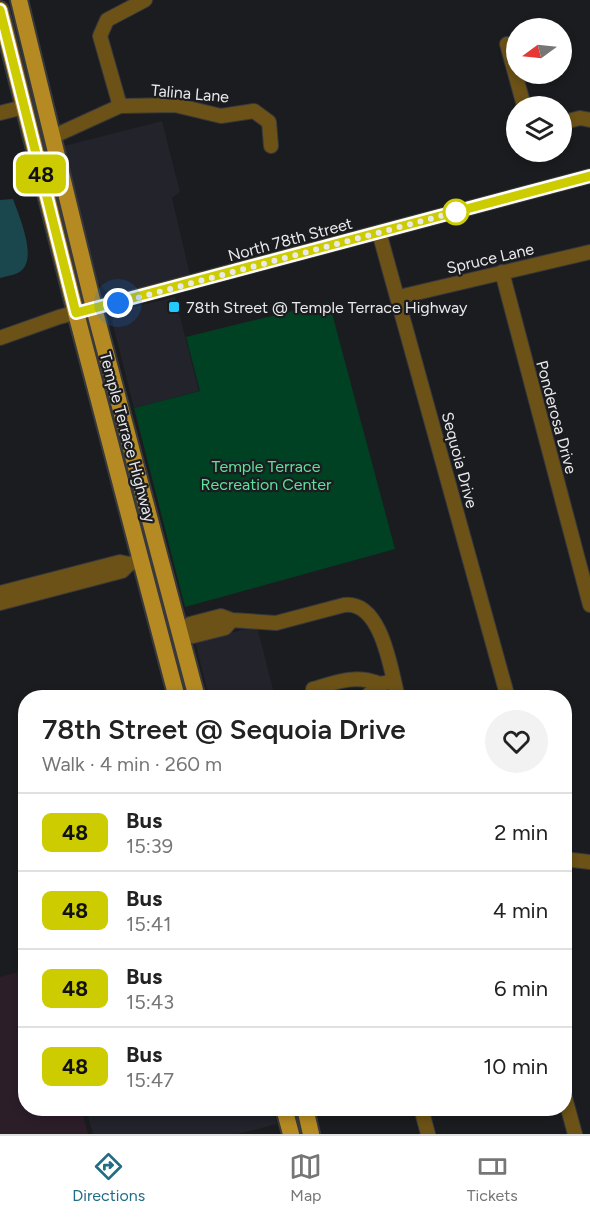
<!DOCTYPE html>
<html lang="en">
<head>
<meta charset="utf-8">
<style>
  :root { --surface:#fff; --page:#f2f2f2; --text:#222; --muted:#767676; --line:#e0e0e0; --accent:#226d85 }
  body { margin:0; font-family:Figtree,sans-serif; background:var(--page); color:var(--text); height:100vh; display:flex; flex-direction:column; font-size:22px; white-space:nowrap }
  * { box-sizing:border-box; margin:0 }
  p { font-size:20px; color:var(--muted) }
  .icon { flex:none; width:33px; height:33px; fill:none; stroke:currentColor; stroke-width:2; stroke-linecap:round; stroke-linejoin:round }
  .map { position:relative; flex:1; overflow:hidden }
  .details { position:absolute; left:18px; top:690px; width:554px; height:426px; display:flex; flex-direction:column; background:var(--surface); border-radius:24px; box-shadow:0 3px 9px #0003 }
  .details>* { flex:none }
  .badge { padding:0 12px; border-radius:9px; font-size:21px; line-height:39px }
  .needle { width:39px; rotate:255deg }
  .fabs { position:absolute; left:506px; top:18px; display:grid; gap:12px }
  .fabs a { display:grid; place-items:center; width:66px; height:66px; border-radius:50%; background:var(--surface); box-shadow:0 3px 9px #0003; font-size:30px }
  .you { position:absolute; width:30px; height:30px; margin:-15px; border:4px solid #fff; border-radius:50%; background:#1a73e8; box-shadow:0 0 0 9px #1a73e833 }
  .map>.badge { position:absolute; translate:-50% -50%; box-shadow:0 0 0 3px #fff }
  .round { display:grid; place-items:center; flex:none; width:63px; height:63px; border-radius:32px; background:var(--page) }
  .summary { display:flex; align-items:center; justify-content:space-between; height:102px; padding:0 24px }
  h1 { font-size:28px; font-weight:600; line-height:45px }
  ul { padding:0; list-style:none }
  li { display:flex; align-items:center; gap:18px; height:78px; padding:0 24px; border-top:2px solid var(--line) }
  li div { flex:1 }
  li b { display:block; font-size:22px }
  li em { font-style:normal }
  li .badge { min-width:66px; font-weight:700; text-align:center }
  .tabs { display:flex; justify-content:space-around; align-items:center; height:84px; border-top:2px solid var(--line); background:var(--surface); font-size:16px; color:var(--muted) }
  .tabs a { display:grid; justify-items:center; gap:3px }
  .tabs .selected { color:var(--accent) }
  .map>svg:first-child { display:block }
  .built { fill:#22232b }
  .industrial { fill:#2c1e29 }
  .green { fill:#004023 }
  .water { fill:#1a464d }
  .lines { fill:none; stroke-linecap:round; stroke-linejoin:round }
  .minor-casing { stroke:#38393c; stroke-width:16 }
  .major-casing { stroke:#38393c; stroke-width:20 }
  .minor { stroke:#6c5216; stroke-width:14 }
  .major { stroke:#b58a22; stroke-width:16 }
  .line-casing { stroke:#fff; stroke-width:14 }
  .line { stroke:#cc0; stroke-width:9 }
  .walk { stroke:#e9e9eb; stroke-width:6; stroke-dasharray:0 10.8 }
  .stop-dot { fill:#fff; stroke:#cc0; stroke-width:3 }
  .poi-dot { fill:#21c9fd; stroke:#1b1c1f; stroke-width:2 }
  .labels { text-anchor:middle; stroke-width:4.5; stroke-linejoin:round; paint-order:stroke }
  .street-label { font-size:16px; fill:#e9e9eb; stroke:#1b1c1f }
  .poi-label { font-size:16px; fill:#e9e9eb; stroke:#1b1c1f; text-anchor:start }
  .park-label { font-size:16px; fill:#5fe19a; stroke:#1b1c1f }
</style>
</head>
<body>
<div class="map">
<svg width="590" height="1134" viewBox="0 0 590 1134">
  <rect width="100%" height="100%" fill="#1b1c1f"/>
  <!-- built -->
  <path class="built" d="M 162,121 L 180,192 L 172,198 L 190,275 L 116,294 L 106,292 L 96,280 L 64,146 Z
    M 175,297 L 199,391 L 134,408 L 112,321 L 116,314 L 125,309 Z
    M 257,626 L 275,697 L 209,697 L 195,642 Z
    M 86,1109 L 273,1109 L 277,1124 L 238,1134 L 93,1134 Z"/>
  <!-- industrial -->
  <path class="industrial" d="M 25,970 L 26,1108 L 81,1109 L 88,1134 L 0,1134 L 0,977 Z"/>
  <!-- green -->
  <path class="green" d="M 329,302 L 395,549 L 185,607 L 134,408 L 200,391 L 186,337 Z"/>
  <!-- water -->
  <path class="water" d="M 13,199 C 19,216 36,254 23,269 C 18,275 7,276 0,278 L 0,200 Z"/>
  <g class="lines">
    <defs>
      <path id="minor" d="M 507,44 L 524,106
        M 120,106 L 100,36 L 107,20 L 145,0
        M 0,113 L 24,107
        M 561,123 L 580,118 L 590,120
        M 52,137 L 120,106 L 175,105 L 221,116 L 254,111 L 269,122 L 271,146
        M 379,232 L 508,698
        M 502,272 L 590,605
        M 399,297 L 590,252
        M 0,338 L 59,317 L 590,176
        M 0,593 L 120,562 L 129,564 L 141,561
        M 0,603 L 122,571 L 129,564
        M 188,632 L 190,624 L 221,616 L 232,620 L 276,623 L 344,605 C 382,600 391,671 398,698
        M 180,635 L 188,632 L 193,636 L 225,628 L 232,620
        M 315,698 L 313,689 C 337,682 356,674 380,684
        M 365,698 L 380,684 L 389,682
        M 564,859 L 590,862
        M 564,1094 L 575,1134
        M 421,1108 L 428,1134"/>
      <path id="major" d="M 19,0 L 94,308 L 197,698
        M 0,10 L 76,313 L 177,698
        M 284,1108 L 291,1134
        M 305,1108 L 311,1134"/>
    </defs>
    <!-- minor casing -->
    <use href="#minor" class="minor-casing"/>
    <!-- major casing -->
    <use href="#major" class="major-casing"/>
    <!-- minor -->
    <use href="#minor" class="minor"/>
    <!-- major -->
    <use href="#major" class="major"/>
  </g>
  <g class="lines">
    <defs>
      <path id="line" d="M 0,10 L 76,313 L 590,176"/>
    </defs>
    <!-- line casing -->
    <use href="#line" class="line-casing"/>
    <!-- line -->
    <use href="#line" class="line"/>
    <!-- walk -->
    <path class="walk" d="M 118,303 L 463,210 L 456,212"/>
  </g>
  <!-- markers -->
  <circle class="stop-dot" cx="456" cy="212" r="12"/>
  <rect class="poi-dot" x="168" y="301" width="12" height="12" rx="3"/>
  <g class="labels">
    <!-- street labels -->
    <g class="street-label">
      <text transform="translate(190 93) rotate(5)" y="6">Talina Lane</text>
      <text transform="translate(290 239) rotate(-15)" y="6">North 78th Street</text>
      <text transform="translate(490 258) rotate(-13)" y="6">Spruce Lane</text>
      <text transform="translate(557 417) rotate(75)" y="6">Ponderosa Drive</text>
      <text transform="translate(128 437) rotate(75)" y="6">Temple Terrace Highway</text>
      <text transform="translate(460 460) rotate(75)" y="6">Sequoia Drive</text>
    </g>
    <!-- poi labels -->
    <g class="poi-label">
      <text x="186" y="313">78th Street @ Temple Terrace Highway</text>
    </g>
    <!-- park labels -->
    <g class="park-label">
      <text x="266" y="472">Temple Terrace<tspan x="266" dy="18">Recreation Center</tspan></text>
    </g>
  </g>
</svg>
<div class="fabs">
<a><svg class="needle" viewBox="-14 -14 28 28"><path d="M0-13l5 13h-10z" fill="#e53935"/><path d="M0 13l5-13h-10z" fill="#767676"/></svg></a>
<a><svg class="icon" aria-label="layers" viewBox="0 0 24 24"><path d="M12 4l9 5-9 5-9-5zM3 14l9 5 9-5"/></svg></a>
</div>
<div class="you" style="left:118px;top:303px"></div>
<b class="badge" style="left:41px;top:174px;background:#cc0;color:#111">48</b>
<section class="details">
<div class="summary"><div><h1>78th Street @ Sequoia Drive</h1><p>Walk · 4 min · 260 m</p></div><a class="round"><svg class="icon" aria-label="heart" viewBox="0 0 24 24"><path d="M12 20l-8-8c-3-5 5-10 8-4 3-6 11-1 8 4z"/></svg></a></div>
<ul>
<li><span class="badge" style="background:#cc0;color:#111">48</span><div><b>Bus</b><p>15:39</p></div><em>2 min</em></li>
<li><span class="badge" style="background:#cc0;color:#111">48</span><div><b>Bus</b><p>15:41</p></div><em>4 min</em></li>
<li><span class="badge" style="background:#cc0;color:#111">48</span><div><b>Bus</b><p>15:43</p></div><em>6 min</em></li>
<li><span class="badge" style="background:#cc0;color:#111">48</span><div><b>Bus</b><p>15:47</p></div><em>10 min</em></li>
</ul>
</section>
</div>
<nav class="tabs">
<a class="selected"><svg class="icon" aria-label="directions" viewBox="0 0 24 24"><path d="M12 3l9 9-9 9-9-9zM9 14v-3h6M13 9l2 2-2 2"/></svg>Directions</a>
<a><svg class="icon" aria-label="map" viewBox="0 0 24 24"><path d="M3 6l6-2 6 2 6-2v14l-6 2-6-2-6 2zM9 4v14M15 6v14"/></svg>Map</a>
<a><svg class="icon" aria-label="tickets" viewBox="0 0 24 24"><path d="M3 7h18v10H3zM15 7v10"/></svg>Tickets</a>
</nav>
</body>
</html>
